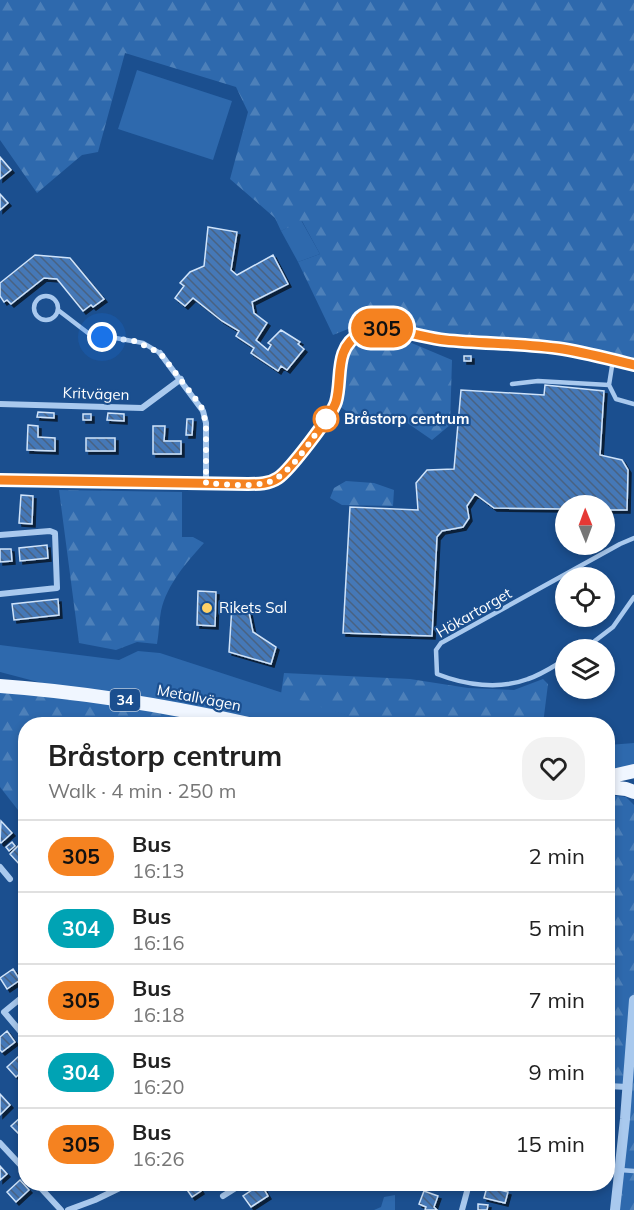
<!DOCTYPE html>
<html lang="en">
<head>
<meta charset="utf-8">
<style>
  :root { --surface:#fff; --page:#f2f2f2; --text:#222; --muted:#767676; --line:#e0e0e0 }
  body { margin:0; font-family:Mulish,sans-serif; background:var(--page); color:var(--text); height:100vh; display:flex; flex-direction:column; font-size:22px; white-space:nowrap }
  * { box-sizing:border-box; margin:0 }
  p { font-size:20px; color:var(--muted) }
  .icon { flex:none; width:33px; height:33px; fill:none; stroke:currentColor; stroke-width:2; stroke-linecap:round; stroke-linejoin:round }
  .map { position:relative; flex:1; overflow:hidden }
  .details { position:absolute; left:18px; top:717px; width:597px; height:474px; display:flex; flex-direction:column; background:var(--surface); border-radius:24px; box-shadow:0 3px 9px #0003 }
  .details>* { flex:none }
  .badge { padding:0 12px; border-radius:20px; font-size:21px; line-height:39px }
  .needle { width:39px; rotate:359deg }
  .controls { position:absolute; left:555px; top:495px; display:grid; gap:12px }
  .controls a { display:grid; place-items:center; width:60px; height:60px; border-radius:50%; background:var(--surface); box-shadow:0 3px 9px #0003; font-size:30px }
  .you { position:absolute; width:30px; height:30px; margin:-15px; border:4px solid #fff; border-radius:50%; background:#1a73e8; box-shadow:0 0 0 9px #1a73e833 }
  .map>.badge { position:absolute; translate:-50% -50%; box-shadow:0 0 0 3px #fff }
  .round { display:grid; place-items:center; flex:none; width:63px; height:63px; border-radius:24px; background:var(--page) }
  .headline { display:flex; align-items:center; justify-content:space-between; height:102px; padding:0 30px }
  h1 { font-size:28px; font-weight:700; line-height:45px }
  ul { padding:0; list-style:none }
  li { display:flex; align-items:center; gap:18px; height:72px; padding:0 30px; border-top:2px solid var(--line) }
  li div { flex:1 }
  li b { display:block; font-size:22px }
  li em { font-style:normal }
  li .badge { min-width:66px; font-weight:700; text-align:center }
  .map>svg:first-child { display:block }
  .green { fill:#2e69ad }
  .forest { fill:url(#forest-firs) }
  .building { fill:url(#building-back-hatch); stroke:#cfe3fa; stroke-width:1.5; filter:url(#shadow) }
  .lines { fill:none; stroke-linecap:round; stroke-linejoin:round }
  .service { stroke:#a9c9ee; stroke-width:4.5 }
  .minor { stroke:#a9c9ee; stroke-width:6 }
  .tertiary { stroke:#a9c9ee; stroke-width:10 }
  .primary { stroke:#f0f6ff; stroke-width:14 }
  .line-casing { stroke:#fff; stroke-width:14 }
  .line { stroke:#f58220; stroke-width:9 }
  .walk { stroke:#fff; stroke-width:6; stroke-dasharray:0 10.8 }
  .stop-dot { fill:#fff; stroke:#f58220; stroke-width:3 }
  .poi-dot { fill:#ffd166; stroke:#1b4f8f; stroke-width:2 }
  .labels { text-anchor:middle; stroke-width:4.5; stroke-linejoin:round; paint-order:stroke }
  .shield { fill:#1b4f8f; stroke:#bbcadd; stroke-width:1.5 }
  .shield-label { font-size:14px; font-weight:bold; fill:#fff }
  .street-label { font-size:15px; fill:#fff; stroke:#1b4f8f }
  .stop-label { font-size:15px; font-weight:bold; fill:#fff; stroke:#1b4f8f; text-anchor:start }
  .poi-label { font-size:15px; fill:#fff; stroke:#1b4f8f; text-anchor:start }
</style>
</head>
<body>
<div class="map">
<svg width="634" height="1210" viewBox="0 0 634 1210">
  <defs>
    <pattern id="forest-firs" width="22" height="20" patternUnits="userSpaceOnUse" patternTransform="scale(1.5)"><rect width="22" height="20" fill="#2e69ad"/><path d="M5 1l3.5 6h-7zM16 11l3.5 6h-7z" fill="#4d80b9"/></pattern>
    <pattern id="building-back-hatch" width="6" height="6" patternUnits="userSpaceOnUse" patternTransform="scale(1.5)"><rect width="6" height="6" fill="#4478b7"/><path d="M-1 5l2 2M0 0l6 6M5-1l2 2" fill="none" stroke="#486282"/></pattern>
    <filter id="shadow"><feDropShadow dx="3" dy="3" stdDeviation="0" flood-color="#0009"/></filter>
  </defs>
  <rect width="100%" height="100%" fill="#1b4f8f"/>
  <!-- green -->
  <path class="green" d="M 137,70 L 232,101 L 213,160 L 118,129 Z
    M 301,220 L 320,254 L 298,262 L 281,231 Z
    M 0,645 L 119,660 L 138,651 L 160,653 L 283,693 L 373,724 L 277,724 L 184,708 L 72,691 L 0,672 Z
    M 634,743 L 634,766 L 608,772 L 608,745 Z
    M 395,1195 L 395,1210 L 374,1210 L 381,1207 L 384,1197 Z"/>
  <!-- forest -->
  <path class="forest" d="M 0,0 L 634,0 L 634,365 L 557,347 L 455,339 L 395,329 L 369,327 L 368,321 L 333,335 L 298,262 L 320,254 L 302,221 L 281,231 L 275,218 L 230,179 L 248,112 L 236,87 L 125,53 L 98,152 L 82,155 L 37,193 L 0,140 Z
    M 370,335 L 395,336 L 452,360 L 450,425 L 432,440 L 403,420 L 365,424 L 339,406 L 345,360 L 355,340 Z
    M 346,481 L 374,483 L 394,490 L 393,506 L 342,505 L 330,498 L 334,488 Z
    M 59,490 L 182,492 L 182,537 L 193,537 L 204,543 C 187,562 167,584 161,611 C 159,621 159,633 157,644 L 137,642 L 116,650 L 79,643 Z
    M 284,673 L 410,679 L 468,688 L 514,690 L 543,679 L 548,684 L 543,724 L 373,724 L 281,694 Z
    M 72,691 L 235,724 L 26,724 L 25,819 L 0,787 L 0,693 Z
    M 608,795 L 626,797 L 634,805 L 634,1210 L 614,1210 L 626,1087 L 608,1084 Z"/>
  <!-- building -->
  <path class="building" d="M 0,157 L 11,170 L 0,179 Z
    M 0,194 L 8,203 L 0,210 Z
    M 208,227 L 237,232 L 231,270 L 237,275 L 273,255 L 288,284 L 252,302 L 254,313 L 267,323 L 256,340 L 268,350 L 271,345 L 268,343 L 281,330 L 300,342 L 298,344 L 304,349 L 287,370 L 281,366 L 278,371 L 251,353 L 254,348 L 236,336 L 239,331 L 222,321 L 193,298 L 185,306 L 175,298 L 184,286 L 180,283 L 190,272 L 204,266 Z
    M 35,255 L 70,258 L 104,299 L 93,307 L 91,305 L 83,311 L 57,279 L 44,278 L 11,304 L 7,300 L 4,302 L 0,296 L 0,283 Z
    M 464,356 L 471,356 L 471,361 L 464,361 Z
    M 545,385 L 604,391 L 600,455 L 622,460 L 628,470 L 627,510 L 604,510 L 604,506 L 566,506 L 566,509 L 494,508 L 475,494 L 467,506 L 469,518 L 463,527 L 442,531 L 437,537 L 432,636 L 343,633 L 350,507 L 418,510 L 416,483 L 427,470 L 454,469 L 461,390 L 544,395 Z
    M 38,412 L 54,413 L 54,418 L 37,417 Z
    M 108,413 L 124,414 L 124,421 L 107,420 Z
    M 83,414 L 91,414 L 91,420 L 83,420 Z
    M 187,419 L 193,419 L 192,435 L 186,435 Z
    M 28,425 L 38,426 L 38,437 L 55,438 L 55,451 L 27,450 Z
    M 153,426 L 165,426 L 164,441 L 181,441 L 181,454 L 153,454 Z
    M 86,438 L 115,438 L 115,451 L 86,451 Z
    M 21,495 L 33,496 L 32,524 L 19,523 Z
    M 47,545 L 48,558 L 20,561 L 19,548 Z
    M 0,549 L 11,549 L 12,561 L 0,562 Z
    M 198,591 L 216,592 L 215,626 L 197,625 Z
    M 58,599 L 59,615 L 14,620 L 12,604 Z
    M 232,606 L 248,607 L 253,632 L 276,647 L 271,664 L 229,652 Z
    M 1,821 L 12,833 L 1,843 L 0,842 Z
    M 12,842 L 15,846 L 9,851 L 6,847 Z
    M 20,844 L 26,850 L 26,862 L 21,866 L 10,854 Z
    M 13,969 L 20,980 L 7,989 L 0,978 Z
    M 7,1031 L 15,1042 L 2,1052 L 0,1050 L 0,1037 Z
    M 20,1055 L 26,1062 L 26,1068 L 16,1077 L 7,1067 Z
    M 0,1094 L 10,1105 L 0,1115 Z
    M 22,1116 L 26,1120 L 26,1136 L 23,1138 L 11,1126 Z
    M 0,1166 L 7,1174 L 0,1180 Z
    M 20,1180 L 29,1190 L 16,1202 L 7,1192 Z
    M 183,1184 L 197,1184 L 201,1191 L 192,1197 Z
    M 261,1184 L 268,1196 L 251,1207 L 243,1196 Z
    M 487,1187 L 508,1192 L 505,1203 L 484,1198 Z
    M 424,1191 L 438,1196 L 434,1207 L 437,1210 L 425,1210 L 426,1207 L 419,1204 Z
    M 478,1204 L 488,1205 L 487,1210 L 478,1210 Z"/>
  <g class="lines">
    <!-- service -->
    <path class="service" d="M34 308a12 12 0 1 1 24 0a12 12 0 1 1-24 0Z
      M 58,310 L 88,333 L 143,343 L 160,353
      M 613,360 L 609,385 L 616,399 L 634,404
      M 512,384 L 538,381 L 609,385
      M 206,483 C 232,484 265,490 286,472 L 334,406 C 339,394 338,382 339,369 C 341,347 358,327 382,329 C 391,329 400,332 409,334
      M 583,650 L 613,627 L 634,597
      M 566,659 C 554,666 541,675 528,679 C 499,690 465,685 437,674 L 436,650 L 441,643 L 620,544 L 634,538
      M 620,1170 L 634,1171"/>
    <!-- minor -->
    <path class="minor" d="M 409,334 L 443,340 L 563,349 L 634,365
      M 0,404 L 142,408 L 181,379
      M 0,480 L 206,483 L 206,423 L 203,411 L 160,353
      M 0,535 L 50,531 L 55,533 L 57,588 L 0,594
      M 0,867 L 10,879
      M 26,994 L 4,1012 L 26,1038
      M 608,1086 L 627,1087
      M 0,1143 L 26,1171
      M 37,1184 L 61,1210
      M 223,1196 L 242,1184
      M 68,1210 L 95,1200 L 128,1184
      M 462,1210 L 469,1184"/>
    <!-- tertiary -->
    <path class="tertiary" d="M 615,1210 L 625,1119 L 634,1000"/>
    <!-- primary -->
    <path class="primary" d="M 0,686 C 84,692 167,706 249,724
      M 608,777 L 634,771
      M 608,787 L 626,789 L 634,792"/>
  </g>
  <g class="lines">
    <defs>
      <path id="line" d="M 0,480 L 248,484 C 259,484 269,484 278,478 C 290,470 332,415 336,402 C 343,378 333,348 361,333 C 381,322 422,338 445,340 C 484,344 524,343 563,349 C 587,353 610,359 634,365"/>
    </defs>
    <!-- line casing -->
    <use href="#line" class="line-casing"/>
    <!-- line -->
    <use href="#line" class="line"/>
    <!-- walk -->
    <path class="walk" d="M 102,337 L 135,341 L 160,353 L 201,406 L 206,423 L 206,483 C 225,484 248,487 266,483 C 290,477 312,438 326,419"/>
  </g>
  <!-- markers -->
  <circle class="stop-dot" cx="326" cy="419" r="12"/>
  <circle class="poi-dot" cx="207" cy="608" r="6"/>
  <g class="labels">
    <!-- shield labels -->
    <rect class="shield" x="110" y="689" width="30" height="22" rx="4.5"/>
    <g class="shield-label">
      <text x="125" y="705">34</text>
    </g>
    <!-- street labels -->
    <g class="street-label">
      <text transform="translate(96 394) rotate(2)" y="5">Kritvägen</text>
      <text transform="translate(474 613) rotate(-30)" y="5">Hökartorget</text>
      <text transform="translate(199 698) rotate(11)" y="5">Metallvägen</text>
    </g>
    <!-- stop labels -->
    <g class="stop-label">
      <text x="344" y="424">Bråstorp centrum</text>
    </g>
    <!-- poi labels -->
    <g class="poi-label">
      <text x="219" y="613">Rikets Sal</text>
    </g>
  </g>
</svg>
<div class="controls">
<a><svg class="needle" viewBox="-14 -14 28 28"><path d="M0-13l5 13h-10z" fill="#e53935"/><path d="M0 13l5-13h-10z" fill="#767676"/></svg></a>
<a><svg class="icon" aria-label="locate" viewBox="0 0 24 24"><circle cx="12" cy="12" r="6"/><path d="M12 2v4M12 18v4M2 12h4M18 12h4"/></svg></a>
<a><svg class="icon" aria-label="layers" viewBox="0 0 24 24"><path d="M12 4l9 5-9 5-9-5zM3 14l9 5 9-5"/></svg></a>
</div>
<div class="you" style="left:102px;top:337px"></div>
<b class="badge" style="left:382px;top:328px;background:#f58220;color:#111">305</b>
<section class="details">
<div class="headline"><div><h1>Bråstorp centrum</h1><p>Walk · 4 min · 250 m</p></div><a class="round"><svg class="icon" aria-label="heart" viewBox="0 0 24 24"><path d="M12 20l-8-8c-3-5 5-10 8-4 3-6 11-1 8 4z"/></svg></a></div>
<ul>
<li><span class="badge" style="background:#f58220;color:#111">305</span><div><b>Bus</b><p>16:13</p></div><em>2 min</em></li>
<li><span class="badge" style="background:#00a3b4;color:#fff">304</span><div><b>Bus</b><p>16:16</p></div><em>5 min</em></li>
<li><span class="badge" style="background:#f58220;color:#111">305</span><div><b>Bus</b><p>16:18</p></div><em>7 min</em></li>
<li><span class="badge" style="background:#00a3b4;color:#fff">304</span><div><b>Bus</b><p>16:20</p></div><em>9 min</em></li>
<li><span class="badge" style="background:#f58220;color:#111">305</span><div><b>Bus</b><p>16:26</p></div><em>15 min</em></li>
</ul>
</section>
</div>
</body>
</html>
